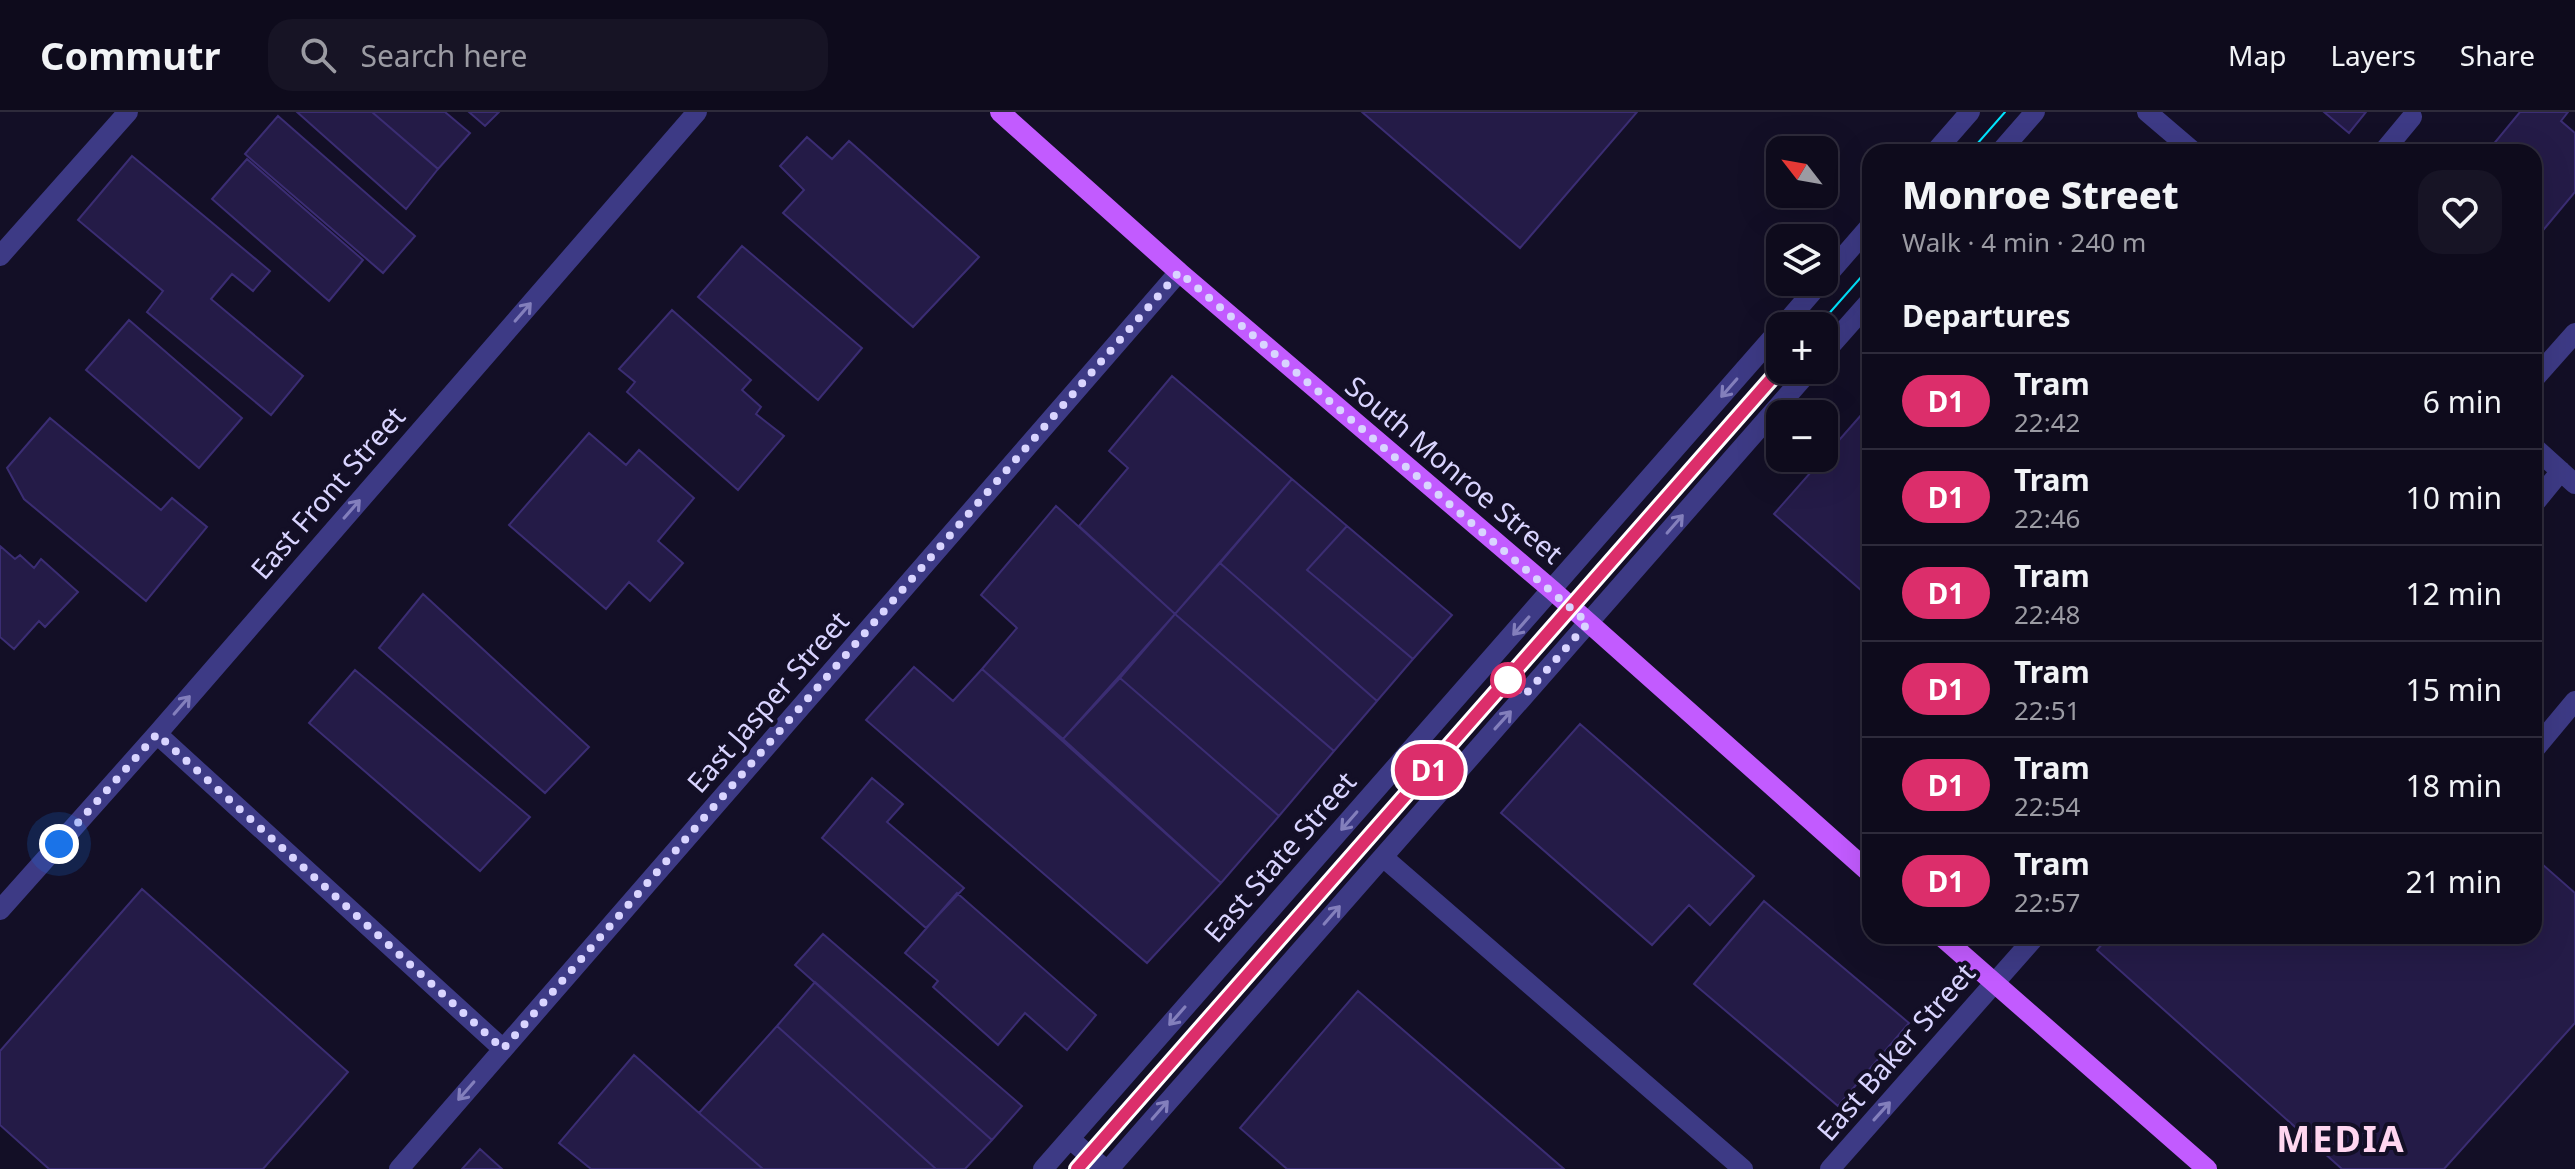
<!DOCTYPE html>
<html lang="en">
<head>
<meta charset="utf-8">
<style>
  :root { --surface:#0e0b1c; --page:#171425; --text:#f1f3f6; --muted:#9b9ba3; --line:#2e2b3b }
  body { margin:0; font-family:"Noto Sans",sans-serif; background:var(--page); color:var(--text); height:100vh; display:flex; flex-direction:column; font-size:30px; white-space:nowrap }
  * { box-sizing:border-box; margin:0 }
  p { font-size:26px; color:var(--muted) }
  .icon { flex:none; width:44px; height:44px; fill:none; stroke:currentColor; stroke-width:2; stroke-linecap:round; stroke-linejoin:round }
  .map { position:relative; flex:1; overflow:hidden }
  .sheet { position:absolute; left:1862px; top:32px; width:680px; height:800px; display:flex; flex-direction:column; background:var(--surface); border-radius:24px; box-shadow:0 8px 32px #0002,0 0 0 2px var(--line) }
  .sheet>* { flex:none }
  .badge { padding:0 16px; border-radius:26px; font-size:28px; line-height:52px }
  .needle { width:52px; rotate:301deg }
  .controls { position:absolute; left:1766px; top:24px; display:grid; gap:16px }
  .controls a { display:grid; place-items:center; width:72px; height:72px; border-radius:16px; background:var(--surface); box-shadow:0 8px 32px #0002,0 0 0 2px var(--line); font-size:40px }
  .you { position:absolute; width:40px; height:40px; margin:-20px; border:6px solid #fff; border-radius:50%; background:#1a73e8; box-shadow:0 0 0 12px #1a73e833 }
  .map>.badge { position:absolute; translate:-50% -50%; box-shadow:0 0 0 4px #fff }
  h2 { padding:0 40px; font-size:30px; line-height:72px }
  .round { display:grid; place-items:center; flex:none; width:84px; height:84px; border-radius:24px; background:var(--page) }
  .overview { display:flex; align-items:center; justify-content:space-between; height:136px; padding:0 40px }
  h1 { font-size:38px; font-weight:800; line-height:60px }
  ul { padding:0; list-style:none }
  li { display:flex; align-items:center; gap:24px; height:96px; padding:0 40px; border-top:2px solid var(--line) }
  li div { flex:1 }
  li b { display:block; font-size:30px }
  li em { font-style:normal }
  li .badge { min-width:88px; font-weight:700; text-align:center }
  header { display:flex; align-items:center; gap:48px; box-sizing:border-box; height:112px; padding:0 40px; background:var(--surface); border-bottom:2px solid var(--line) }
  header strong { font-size:38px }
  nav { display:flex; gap:44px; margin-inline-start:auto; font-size:28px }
  .search { width:560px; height:72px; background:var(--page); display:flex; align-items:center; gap:20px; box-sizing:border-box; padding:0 28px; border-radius:24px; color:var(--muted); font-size:30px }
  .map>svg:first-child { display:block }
  .building { fill:#241b47; stroke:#3b2d73; stroke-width:2 }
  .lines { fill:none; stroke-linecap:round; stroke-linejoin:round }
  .minor { stroke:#3d3a85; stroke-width:20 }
  .major { stroke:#c25bff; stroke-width:20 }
  .tram { stroke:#00e5ff; stroke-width:2 }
  .oneway { stroke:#837fbc }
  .line-casing { stroke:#fff; stroke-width:18 }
  .line { stroke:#dc2e6b; stroke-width:12 }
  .walk { stroke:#d9d4ff; stroke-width:8; stroke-dasharray:0 14.4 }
  .stop-dot { fill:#fff; stroke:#dc2e6b; stroke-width:4 }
  .labels { text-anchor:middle; stroke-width:8; stroke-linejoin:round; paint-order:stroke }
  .street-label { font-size:28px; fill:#d9d4ff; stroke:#130f26 }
  .district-label { font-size:36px; font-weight:bold; letter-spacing:2px; fill:#ffd6f0; stroke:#130f26 }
</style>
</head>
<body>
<header>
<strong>Commutr</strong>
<div class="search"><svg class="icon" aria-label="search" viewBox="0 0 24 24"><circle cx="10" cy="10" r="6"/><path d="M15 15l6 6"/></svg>Search here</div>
<nav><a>Map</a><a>Layers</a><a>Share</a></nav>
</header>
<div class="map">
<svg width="2575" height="1057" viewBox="0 0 2575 1057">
  <rect width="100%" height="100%" fill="#130f26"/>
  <!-- building -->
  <path class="building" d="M 297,0 L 372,0 L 438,57 L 406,97 Z
    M 372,0 L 445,0 L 470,21 L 438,57 Z
    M 469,0 L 499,0 L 485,14 Z
    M 1362,0 L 1637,0 L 1520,136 Z
    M 2324,0 L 2366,0 L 2349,21 Z
    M 2520,0 L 2568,0 L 2561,9 L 2575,21 L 2575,80 L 2534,129 L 2534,40 L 2487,40 Z
    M 278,4 L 415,124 L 383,161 L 245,42 Z
    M 807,25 L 832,47 L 849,29 L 979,145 L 913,215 L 783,101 L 804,78 L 780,54 Z
    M 132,44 L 270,159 L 253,179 L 232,162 L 211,187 L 303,264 L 271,303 L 147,200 L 163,179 L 78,108 Z
    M 247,47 L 363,148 L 329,189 L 212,87 Z
    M 742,134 L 862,236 L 818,288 L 698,185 Z
    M 672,198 L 751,268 L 742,278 L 761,295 L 756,302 L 784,324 L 738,378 L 627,280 L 635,270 L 619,257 Z
    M 129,208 L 242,306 L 199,356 L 86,258 Z
    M 1172,264 L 1292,367 L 1175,502 L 1079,414 L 1128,356 L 1109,339 Z
    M 1870,293 L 1870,486 L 1774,402 Z
    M 50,306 L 161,398 L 172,386 L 207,415 L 146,489 L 24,387 L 7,356 Z
    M 589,321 L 626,353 L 639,338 L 694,386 L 658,429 L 683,451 L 650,489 L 629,470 L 606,497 L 509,413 Z
    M 1292,367 L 1347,414 L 1307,458 L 1413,547 L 1377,589 L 1220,451 Z
    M 1056,394 L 1175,502 L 1063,627 L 982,557 L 1017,516 L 981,483 Z
    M 1347,414 L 1452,503 L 1413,547 L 1307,458 Z
    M 0,434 L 15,447 L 20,443 L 34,456 L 41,447 L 78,480 L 45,515 L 39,509 L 14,537 L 0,525 Z
    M 1220,451 L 1377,589 L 1334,639 L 1175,502 Z
    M 423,482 L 589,635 L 545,681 L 379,536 Z
    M 1175,502 L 1334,639 L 1279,704 L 1120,566 Z
    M 914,555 L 953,589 L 982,557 L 1221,771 L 1147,851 L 866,608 Z
    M 355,558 L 530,705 L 480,759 L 309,611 Z
    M 1120,566 L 1279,704 L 1221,771 L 1063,627 Z
    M 1580,612 L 1754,764 L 1710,813 L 1689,793 L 1652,833 L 1501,701 Z
    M 872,666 L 903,692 L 887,710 L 964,776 L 926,816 L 822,726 Z
    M 2534,745 L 2575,781 L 2575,911 L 2444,1057 L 2342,1057 L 2097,838 L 2109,824 L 2534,824 Z
    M 142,777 L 348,960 L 263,1057 L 49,1057 L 0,1013 L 0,939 Z
    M 957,781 L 1096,903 L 1067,938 L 1025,901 L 998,933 L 933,875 L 938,869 L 905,841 Z
    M 1764,789 L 1909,911 L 1838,994 L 1694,872 Z
    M 823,822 L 1022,994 L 992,1028 L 795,853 Z
    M 815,870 L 992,1028 L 965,1057 L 936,1057 L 777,914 Z
    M 1358,879 L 1564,1057 L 1287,1057 L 1240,1016 Z
    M 777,914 L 936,1057 L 763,1057 L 699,1001 Z
    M 634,943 L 699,1001 L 763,1057 L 591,1057 L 559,1031 Z
    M 480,1037 L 502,1057 L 462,1057 Z"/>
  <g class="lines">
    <!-- minor -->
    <path class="minor" d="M 2147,0 L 2194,40
      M 1935,40 L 1970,0
      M 2000,40 L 2035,0
      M 2383,40 L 2412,5
      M 0,144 L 128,0
      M 1824,167 L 1870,114
      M 1783,214 L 1821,170
      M 1824,241 L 1870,189
      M 2534,267 L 2575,221
      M 2534,335 L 2575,372
      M 2534,392 L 2561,359
      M 157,622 L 503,937
      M 2534,638 L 2575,589
      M 1383,745 L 1743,1057
      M 0,798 L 157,622 L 697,0
      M 1070,1027 L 1105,1057
      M 399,1057 L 1179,160
      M 1043,1057 L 1780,217
      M 1109,1057 L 1810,258
      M 1830,1057 L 2036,824"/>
    <!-- major -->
    <path class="major" d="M 1000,0 L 1179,160 L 1552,478 L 1870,761
      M 1941,824 L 2207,1057"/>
    <!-- tram -->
    <path class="tram" d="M 1970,40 L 2005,0
      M 1818,214 L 1870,155
      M 1077,1057 L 1780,257"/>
  </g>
  <!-- one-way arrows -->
  <defs><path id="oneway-shaft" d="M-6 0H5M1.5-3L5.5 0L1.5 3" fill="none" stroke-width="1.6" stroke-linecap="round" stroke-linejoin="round" transform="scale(2)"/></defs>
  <g class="oneway">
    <use href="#oneway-shaft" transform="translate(523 200) rotate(-49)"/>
    <use href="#oneway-shaft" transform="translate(1729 276) rotate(131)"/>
    <use href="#oneway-shaft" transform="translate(352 397) rotate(-49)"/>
    <use href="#oneway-shaft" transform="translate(1675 412) rotate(-49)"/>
    <use href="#oneway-shaft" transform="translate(1521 514) rotate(131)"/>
    <use href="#oneway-shaft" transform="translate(182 593) rotate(-49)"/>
    <use href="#oneway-shaft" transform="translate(1503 608) rotate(-48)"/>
    <use href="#oneway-shaft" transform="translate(1349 709) rotate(131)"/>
    <use href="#oneway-shaft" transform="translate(1332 803) rotate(-49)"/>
    <use href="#oneway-shaft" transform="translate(1177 904) rotate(131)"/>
    <use href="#oneway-shaft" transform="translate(466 979) rotate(131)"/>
    <use href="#oneway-shaft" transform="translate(1160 998) rotate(-49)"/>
    <use href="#oneway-shaft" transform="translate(1882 999) rotate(-48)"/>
  </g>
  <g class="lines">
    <defs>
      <path id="line" d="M 1077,1057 L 1780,257"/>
    </defs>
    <!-- line casing -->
    <use href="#line" class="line-casing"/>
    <!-- line -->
    <use href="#line" class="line"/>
    <!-- walk -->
    <path class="walk" d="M 59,732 L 157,622 L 503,937 L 1179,160 L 1588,511 L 1524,584 L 1508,568"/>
  </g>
  <!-- markers -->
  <circle class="stop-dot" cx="1508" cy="568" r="16"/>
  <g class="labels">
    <!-- street labels -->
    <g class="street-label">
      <text transform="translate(1454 358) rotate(40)" y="10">South Monroe Street</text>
      <text transform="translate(328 381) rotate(-49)" y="10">East Front Street</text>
      <text transform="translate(768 590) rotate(-49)" y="10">East Jasper Street</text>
      <text transform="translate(1280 745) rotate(-49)" y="10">East State Street</text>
      <text transform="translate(1896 940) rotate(-49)" y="10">East Baker Street</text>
    </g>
    <!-- district labels -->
    <g class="district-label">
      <text x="2341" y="1040">MEDIA</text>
    </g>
  </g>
</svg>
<div class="controls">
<a><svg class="needle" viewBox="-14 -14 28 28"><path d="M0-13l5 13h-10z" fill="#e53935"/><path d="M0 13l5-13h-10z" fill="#9b9ba3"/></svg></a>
<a><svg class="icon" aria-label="layers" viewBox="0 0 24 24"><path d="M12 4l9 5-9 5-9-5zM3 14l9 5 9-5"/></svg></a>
<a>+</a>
<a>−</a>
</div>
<div class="you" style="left:59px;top:732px"></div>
<b class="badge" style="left:1429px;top:658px;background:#dc2e6b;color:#fff">D1</b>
<section class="sheet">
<div class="overview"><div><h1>Monroe Street</h1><p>Walk · 4 min · 240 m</p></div><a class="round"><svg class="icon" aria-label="heart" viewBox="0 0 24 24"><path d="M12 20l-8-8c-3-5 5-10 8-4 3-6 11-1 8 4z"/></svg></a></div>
<h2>Departures</h2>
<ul>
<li><span class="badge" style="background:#dc2e6b;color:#fff">D1</span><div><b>Tram</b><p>22:42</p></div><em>6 min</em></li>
<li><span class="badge" style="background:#dc2e6b;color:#fff">D1</span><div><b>Tram</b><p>22:46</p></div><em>10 min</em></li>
<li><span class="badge" style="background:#dc2e6b;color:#fff">D1</span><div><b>Tram</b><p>22:48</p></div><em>12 min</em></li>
<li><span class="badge" style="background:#dc2e6b;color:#fff">D1</span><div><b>Tram</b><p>22:51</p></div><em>15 min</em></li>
<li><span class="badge" style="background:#dc2e6b;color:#fff">D1</span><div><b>Tram</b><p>22:54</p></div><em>18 min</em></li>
<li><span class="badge" style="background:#dc2e6b;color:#fff">D1</span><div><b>Tram</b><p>22:57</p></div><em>21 min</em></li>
</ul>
</section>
</div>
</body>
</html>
